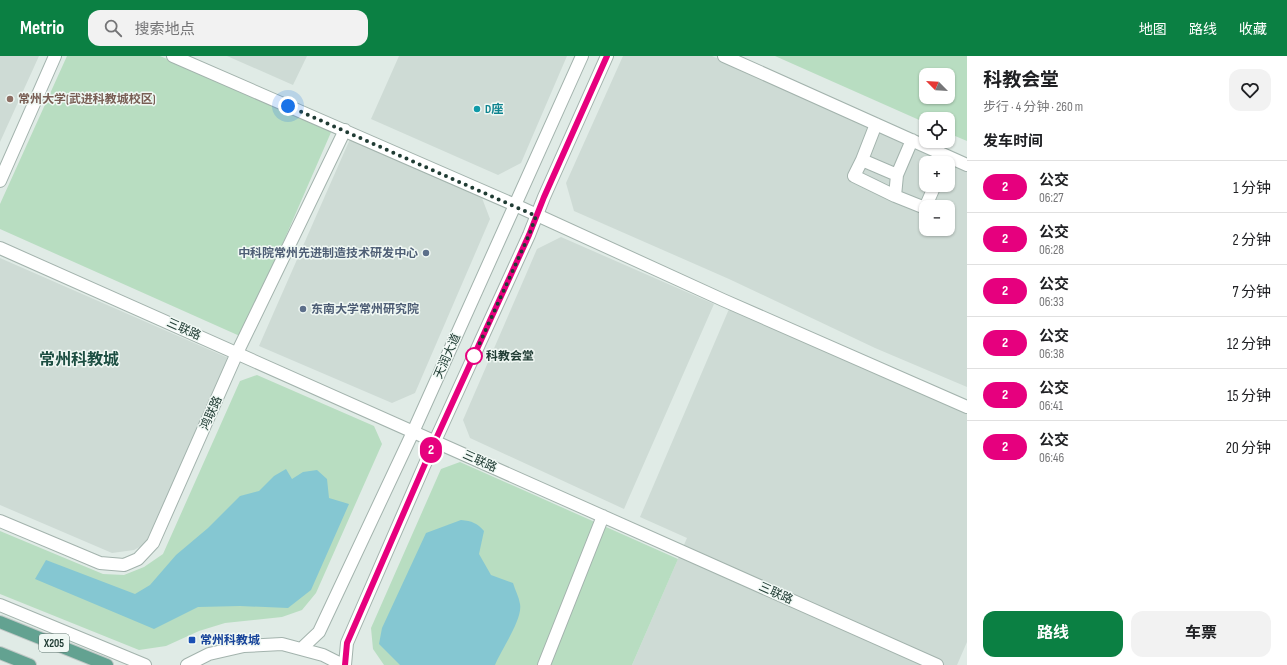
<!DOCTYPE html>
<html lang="zh">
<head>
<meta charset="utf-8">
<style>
  :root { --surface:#fff; --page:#f2f2f2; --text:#202124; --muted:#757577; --line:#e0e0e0; --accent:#0b8043 }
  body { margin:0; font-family:"Sofia Sans Condensed","Noto Sans SC",sans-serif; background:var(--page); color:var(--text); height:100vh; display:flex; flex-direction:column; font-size:15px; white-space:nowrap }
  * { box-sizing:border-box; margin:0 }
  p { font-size:13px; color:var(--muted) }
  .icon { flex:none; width:22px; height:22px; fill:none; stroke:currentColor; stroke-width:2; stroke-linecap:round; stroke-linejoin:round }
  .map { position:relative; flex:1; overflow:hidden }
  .details { display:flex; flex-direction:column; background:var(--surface); width:320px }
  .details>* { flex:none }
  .badge { padding:0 8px; border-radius:13px; font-size:14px; line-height:26px }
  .needle { width:26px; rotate:294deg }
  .tools { position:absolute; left:919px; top:12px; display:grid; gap:8px }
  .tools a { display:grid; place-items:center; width:36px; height:36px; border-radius:8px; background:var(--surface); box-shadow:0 1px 3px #0004; font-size:20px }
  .you { position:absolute; width:20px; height:20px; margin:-10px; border:3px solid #fff; border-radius:50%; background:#1a73e8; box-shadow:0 0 0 6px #1a73e833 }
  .map>.badge { position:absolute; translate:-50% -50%; box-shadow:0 0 0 2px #fff }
  h2 { padding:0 16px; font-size:15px; line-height:36px }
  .round { display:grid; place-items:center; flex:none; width:42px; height:42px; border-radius:12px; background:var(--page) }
  .head { display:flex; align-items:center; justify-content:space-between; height:68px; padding:0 16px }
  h1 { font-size:19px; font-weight:700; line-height:30px }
  .action { display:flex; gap:8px; margin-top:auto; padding:8px 16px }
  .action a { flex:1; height:46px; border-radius:12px; background:var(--accent); color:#fff; font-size:16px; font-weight:700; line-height:46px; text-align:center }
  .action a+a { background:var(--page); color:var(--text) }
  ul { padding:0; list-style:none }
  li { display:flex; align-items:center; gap:12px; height:52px; padding:0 16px; border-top:1px solid var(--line) }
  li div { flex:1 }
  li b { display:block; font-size:15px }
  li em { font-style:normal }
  li .badge { min-width:44px; font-weight:700; text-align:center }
  header { display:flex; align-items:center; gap:24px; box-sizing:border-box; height:56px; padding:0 20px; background:var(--accent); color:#fff }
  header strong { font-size:19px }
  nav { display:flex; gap:22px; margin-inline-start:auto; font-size:14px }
  .search { width:280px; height:36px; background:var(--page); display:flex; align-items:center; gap:10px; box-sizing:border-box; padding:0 14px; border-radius:12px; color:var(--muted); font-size:15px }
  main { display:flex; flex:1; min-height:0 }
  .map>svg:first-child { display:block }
  .built { fill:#cedbd5; fill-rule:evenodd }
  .green { fill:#b8ddc1; fill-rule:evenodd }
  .water { fill:#85c7d2 }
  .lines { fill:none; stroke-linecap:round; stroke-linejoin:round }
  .minor-casing { stroke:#a3b3ad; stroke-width:14 }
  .tertiary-casing { stroke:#a3b3ad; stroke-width:14 }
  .primary-casing { stroke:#c1c8c6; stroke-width:14 }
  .minor { stroke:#fff; stroke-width:12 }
  .tertiary { stroke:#fff; stroke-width:12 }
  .primary { stroke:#63a291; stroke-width:12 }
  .line-casing { stroke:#fff; stroke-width:9 }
  .line { stroke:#e6007e; stroke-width:6 }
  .walk { stroke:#203c34; stroke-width:4; stroke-dasharray:0 7.2 }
  .education-dot { fill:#8d6e63; stroke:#f0f8f4; stroke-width:1.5 }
  .culture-dot { fill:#0f9aa8; stroke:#f0f8f4; stroke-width:1.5 }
  .service-dot { fill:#5c6f8a; stroke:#f0f8f4; stroke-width:1.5 }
  .stop-dot { fill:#fff; stroke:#e6007e; stroke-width:2 }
  .transit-dot { fill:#1a4fb4; stroke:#f0f8f4; stroke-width:1.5 }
  .labels { text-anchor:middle; stroke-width:3; stroke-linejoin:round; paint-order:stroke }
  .shield { fill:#f0f8f4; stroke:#5e746e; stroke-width:1 }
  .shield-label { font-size:11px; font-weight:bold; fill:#203c34 }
  .education-label { font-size:12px; font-weight:bold; fill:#785e54; stroke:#f0f8f4; text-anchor:start }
  .culture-label { font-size:12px; font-weight:bold; fill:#0d838f; stroke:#f0f8f4; text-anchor:start }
  .service-label { font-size:12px; font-weight:bold; fill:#4e5e75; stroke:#f0f8f4; text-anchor:end }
  .street-label { font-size:12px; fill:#203c34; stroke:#f0f8f4 }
  .stop-label { font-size:12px; font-weight:bold; fill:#203c34; stroke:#f0f8f4; text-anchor:start }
  .transit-label { font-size:12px; font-weight:bold; fill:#164399; stroke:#f0f8f4; text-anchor:start }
  .district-label { font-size:16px; font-weight:bold; fill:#1c4e42; stroke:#f0f8f4 }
</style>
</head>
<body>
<header>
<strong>Metrio</strong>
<div class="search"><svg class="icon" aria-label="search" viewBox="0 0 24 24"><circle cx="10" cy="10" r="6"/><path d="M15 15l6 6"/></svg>搜索地点</div>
<nav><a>地图</a><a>路线</a><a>收藏</a></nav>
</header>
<main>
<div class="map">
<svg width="967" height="609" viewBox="0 0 967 609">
  <rect width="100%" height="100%" fill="#e0ebe6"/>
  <!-- built -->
  <path class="built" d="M 0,0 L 39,0 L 0,86 Z
    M 227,0 L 307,0 L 293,29 Z
    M 399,0 L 567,0 L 521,107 L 498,119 L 371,63 Z
    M 623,0 L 712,0 L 812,44 L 947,107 L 926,107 L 926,129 L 948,129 L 948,107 L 967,116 L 967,331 L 875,292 L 729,223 L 574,155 L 566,127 ZM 926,151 L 948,151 L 948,173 L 926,173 Z
    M 350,83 L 482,142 L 490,163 L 415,337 L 392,347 L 259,290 Z
    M 561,181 L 714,248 L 624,453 L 470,382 L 463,364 L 537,193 Z
    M 0,202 L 233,304 L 153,480 L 145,488 L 134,494 L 112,497 L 0,449 Z
    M 729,253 L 967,358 L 967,586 L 957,609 L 632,609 L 687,482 L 640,461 Z"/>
  <!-- green -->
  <path class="green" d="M 67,0 L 160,0 L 332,74 L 242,281 L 0,173 L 0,148 Z
    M 775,0 L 967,0 L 967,85 L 948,77 L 948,63 L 926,63 L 926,67 ZM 926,19 L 948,19 L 948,41 L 926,41 Z
    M 257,319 L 374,370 L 382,388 L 316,537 L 302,554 L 282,561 L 225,567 L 199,575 L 166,590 L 139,594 L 0,538 L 0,475 L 103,518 L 124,519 L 144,511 L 163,498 L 240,325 Z
    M 460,406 L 678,503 L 632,609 L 384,609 L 373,593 L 371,572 L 441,413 Z"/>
  <!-- water -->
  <path class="water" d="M 286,413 L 292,423 L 303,416 L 317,414 L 327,423 L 329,442 L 349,448 L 311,534 L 288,552 L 240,550 L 198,551 L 154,573 L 35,523 L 46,504 L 135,538 L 150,529 L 176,499 L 208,472 L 240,440 L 259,435 L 274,420 Z
    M 461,464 C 472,465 477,467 484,475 L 479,498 L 491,519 L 513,527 C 515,534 519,541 520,548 C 523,563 501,594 495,609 L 400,609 L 379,588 L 382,572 L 426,477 Z"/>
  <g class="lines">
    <defs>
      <path id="minor" d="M 173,0 L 515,149 L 723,244 L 967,351
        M 724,0 L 967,109
        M 876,68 L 862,104 L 897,119
        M 862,104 L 854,120 L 895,140 L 925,152 L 935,129
        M 0,125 L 55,0
        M 895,140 L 897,119 L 912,84
        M 0,192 L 937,609
        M 0,465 L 100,507 L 124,509 L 138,503 L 153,487 L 237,297 L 345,74
        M 544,609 L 603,460"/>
      <path id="tertiary" d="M 0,549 L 145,609
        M 301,593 L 319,576 L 413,376 L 582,0
        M 187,609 L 209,598 L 244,590 L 282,588 L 323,599 L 343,609
        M 345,609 L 347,587 L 435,385 L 529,179 L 544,141 L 607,0"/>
      <path id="primary" d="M 0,566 L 107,609
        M 0,597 L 30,609"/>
    </defs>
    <!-- minor casing -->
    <use href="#minor" class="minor-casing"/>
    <!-- tertiary casing -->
    <use href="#tertiary" class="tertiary-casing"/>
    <!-- primary casing -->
    <use href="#primary" class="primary-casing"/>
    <!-- minor -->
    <use href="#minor" class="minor"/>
    <!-- tertiary -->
    <use href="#tertiary" class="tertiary"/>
    <!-- primary -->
    <use href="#primary" class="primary"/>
  </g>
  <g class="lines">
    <defs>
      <path id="line" d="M 345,609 L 347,587 L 435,385 L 529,179 L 544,141 L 607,0"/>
    </defs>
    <!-- line casing -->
    <use href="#line" class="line-casing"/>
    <!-- line -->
    <use href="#line" class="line"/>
    <!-- walk -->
    <path class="walk" d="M 288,50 L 536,160 L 529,179 L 473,302 L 474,300"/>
  </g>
  <!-- markers -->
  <circle class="education-dot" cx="10" cy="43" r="4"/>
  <circle class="culture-dot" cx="477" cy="53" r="4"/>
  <g class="service-dot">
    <circle cx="426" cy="197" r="4"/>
    <circle cx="303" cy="253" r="4"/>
  </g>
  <circle class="stop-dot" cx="474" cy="300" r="8"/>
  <rect class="transit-dot" x="188" y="580" width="8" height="8" rx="2"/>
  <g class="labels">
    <!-- shield labels -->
    <rect class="shield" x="39" y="578" width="30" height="18" rx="3"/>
    <g class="shield-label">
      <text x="54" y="591">X205</text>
    </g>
    <!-- education labels -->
    <g class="education-label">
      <text x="18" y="47">常州大学(武进科教城校区)</text>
    </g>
    <!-- culture labels -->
    <g class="culture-label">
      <text x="485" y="57">D座</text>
    </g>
    <!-- service labels -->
    <g class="service-label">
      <text x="418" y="201">中科院常州先进制造技术研发中心</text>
      <text x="311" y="257" text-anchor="start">东南大学常州研究院</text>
    </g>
    <!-- street labels -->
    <g class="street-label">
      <text transform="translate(184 273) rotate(24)" y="4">三联路</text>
      <text transform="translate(447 300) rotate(-66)" y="4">天润大道</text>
      <text transform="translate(211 357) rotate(-66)" y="4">鸿联路</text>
      <text transform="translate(480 405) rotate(24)" y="4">三联路</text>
      <text transform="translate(776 537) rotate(24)" y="4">三联路</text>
    </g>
    <!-- stop labels -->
    <g class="stop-label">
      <text x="486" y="304">科教会堂</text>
    </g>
    <!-- transit labels -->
    <g class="transit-label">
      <text x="200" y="588">常州科教城</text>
    </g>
    <!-- district labels -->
    <g class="district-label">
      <text x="79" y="309">常州科教城</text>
    </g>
  </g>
</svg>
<div class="tools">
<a><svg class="needle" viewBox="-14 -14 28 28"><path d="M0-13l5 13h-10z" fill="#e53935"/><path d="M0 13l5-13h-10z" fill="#757577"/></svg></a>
<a><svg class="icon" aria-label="locate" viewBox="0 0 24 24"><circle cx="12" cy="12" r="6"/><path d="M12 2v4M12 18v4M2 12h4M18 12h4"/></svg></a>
<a>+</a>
<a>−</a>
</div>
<div class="you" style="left:288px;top:50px"></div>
<b class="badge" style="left:431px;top:394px;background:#e6007e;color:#fff">2</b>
</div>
<section class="details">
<div class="head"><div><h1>科教会堂</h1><p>步行 · 4 分钟 · 260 m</p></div><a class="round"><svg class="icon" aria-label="heart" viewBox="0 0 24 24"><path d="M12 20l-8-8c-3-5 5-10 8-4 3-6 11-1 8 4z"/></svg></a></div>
<h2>发车时间</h2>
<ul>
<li><span class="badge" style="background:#e6007e;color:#fff">2</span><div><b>公交</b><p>06:27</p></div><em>1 分钟</em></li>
<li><span class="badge" style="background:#e6007e;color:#fff">2</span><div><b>公交</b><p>06:28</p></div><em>2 分钟</em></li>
<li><span class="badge" style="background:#e6007e;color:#fff">2</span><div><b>公交</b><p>06:33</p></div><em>7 分钟</em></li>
<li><span class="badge" style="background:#e6007e;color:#fff">2</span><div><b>公交</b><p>06:38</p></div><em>12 分钟</em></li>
<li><span class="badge" style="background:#e6007e;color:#fff">2</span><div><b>公交</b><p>06:41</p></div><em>15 分钟</em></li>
<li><span class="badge" style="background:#e6007e;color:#fff">2</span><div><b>公交</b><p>06:46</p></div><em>20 分钟</em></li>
</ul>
<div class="action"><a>路线</a><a>车票</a></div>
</section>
</main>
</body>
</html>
